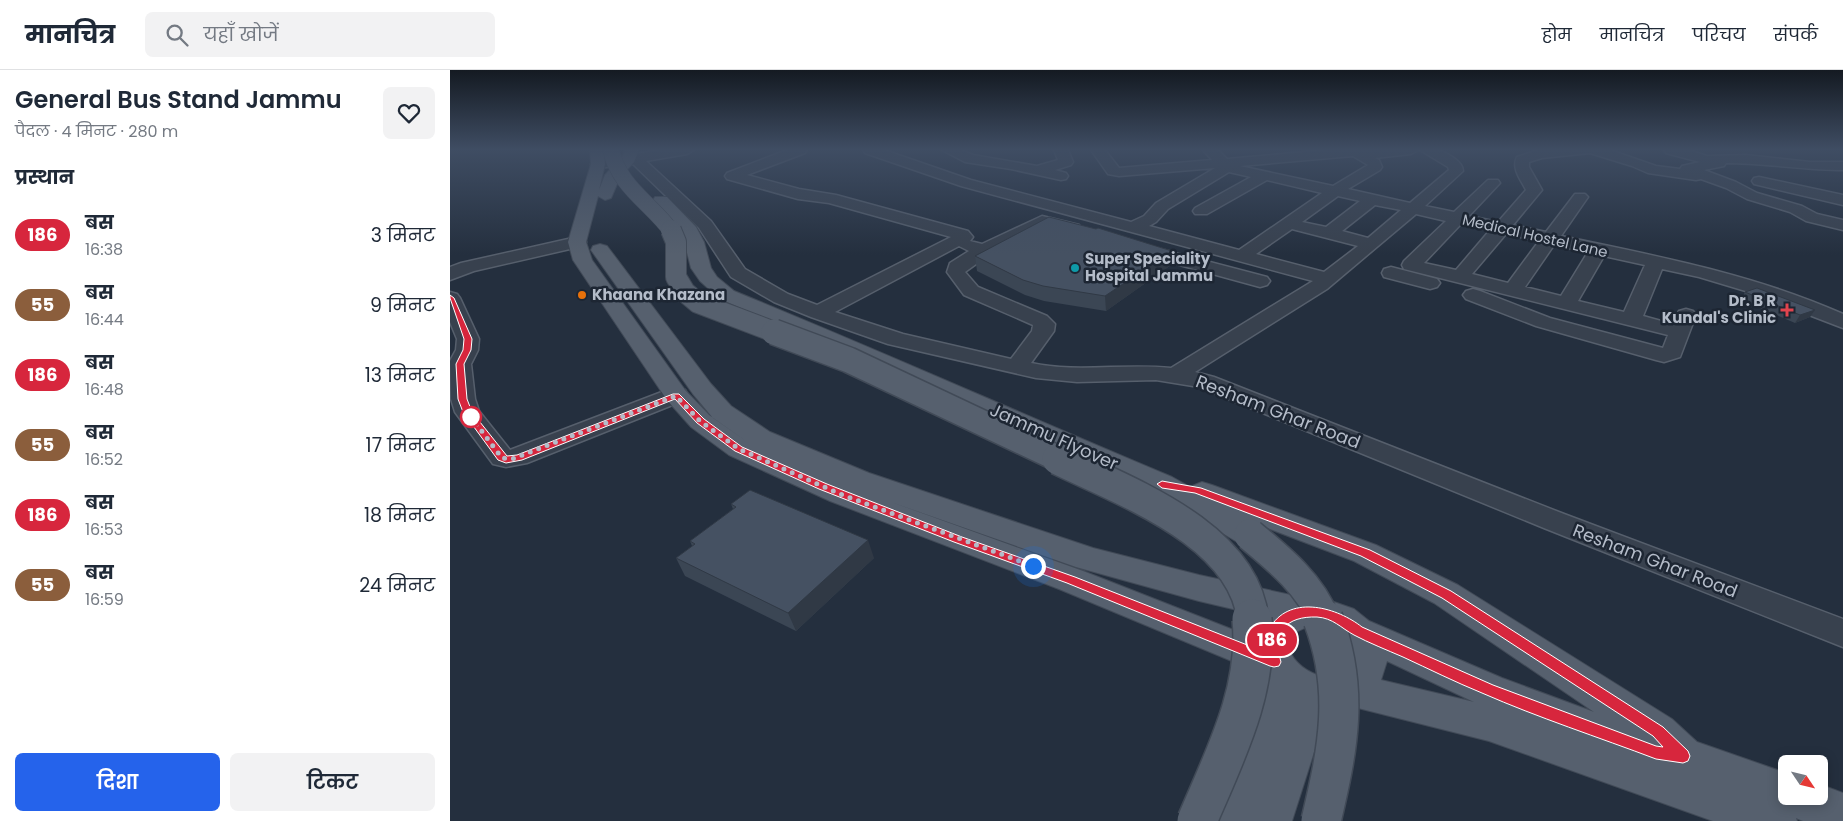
<!DOCTYPE html>
<html lang="hi">
<head>
<meta charset="utf-8">
<style>
  :root { --surface:#fff; --page:#f2f2f3; --text:#1f2937; --muted:#747a83; --line:#e0e1e3; --accent:#2563eb }
  body { margin:0; font-family:Poppins,"Noto Sans Devanagari",sans-serif; background:var(--page); color:var(--text); height:100vh; display:flex; flex-direction:column; font-size:19px; white-space:nowrap }
  * { box-sizing:border-box; margin:0 }
  p { font-size:16px; color:var(--muted) }
  .icon { flex:none; width:28px; height:28px; fill:none; stroke:currentColor; stroke-width:2; stroke-linecap:round; stroke-linejoin:round }
  .map { position:relative; flex:1; overflow:hidden }
  .panel { display:flex; flex-direction:column; background:var(--surface); width:450px }
  .panel>* { flex:none }
  .badge { padding:0 10px; border-radius:16px; font-size:18px; line-height:32px }
  .needle { width:32px; rotate:125deg }
  .buttons { position:absolute; left:1328px; top:685px; display:grid; gap:10px }
  .buttons a { display:grid; place-items:center; width:50px; height:50px; border-radius:8px; background:var(--surface); box-shadow:0 2px 12px #0003; font-size:25px }
  .you { position:absolute; width:25px; height:25px; margin:-12px; border:4px solid #fff; border-radius:50%; background:#1a73e8; box-shadow:0 0 0 8px #1a73e833 }
  .map>.badge { position:absolute; translate:-50% -50%; box-shadow:0 0 0 2px #fff }
  h2 { padding:0 15px; font-size:19px; line-height:45px }
  .round { display:grid; place-items:center; flex:none; width:52px; height:52px; border-radius:8px; background:var(--page) }
  .headline { display:flex; align-items:center; justify-content:space-between; height:85px; padding:0 15px }
  h1 { font-size:24px; font-weight:600; line-height:38px }
  .primary-button { display:flex; gap:10px; margin-top:auto; padding:10px 15px }
  .primary-button a { flex:1; height:58px; border-radius:8px; background:var(--accent); color:#fff; font-size:20px; font-weight:600; line-height:58px; text-align:center }
  .primary-button a+a { background:var(--page); color:var(--text) }
  ul { padding:0; list-style:none }
  li { display:flex; align-items:center; gap:15px; height:70px; padding:0 15px }
  li div { flex:1 }
  li b { display:block; font-size:19px }
  li em { font-style:normal }
  li .badge { min-width:55px; font-weight:700; text-align:center }
  header { display:flex; align-items:center; gap:30px; box-sizing:border-box; height:70px; padding:0 25px; background:var(--surface); border-bottom:1px solid var(--line) }
  header strong { font-size:24px }
  nav { display:flex; gap:28px; margin-inline-start:auto; font-size:18px }
  .search { width:350px; height:45px; background:var(--page); display:flex; align-items:center; gap:12px; box-sizing:border-box; padding:0 18px; border-radius:8px; color:var(--muted); font-size:19px }
  main { display:flex; flex:1; min-height:0 }
  .map>svg:first-child { display:block }
  .lines { fill:none; stroke-linecap:round; stroke-linejoin:round }
  .minor-casing { stroke:#565f6c; stroke-width:3 }
  .major-casing { stroke:#414a57; stroke-width:2 }
  .minor { fill:#38414e; fill-rule:evenodd }
  .major { fill:#56606e; fill-rule:evenodd }
  .major-bridge-far4-casing { stroke:#414a57; stroke-width:17; stroke-linecap:butt }
  .major-bridge-far3-casing { stroke:#414a57; stroke-width:22; stroke-linecap:butt }
  .major-bridge-far2-casing { stroke:#414a57; stroke-width:28; stroke-linecap:butt }
  .major-bridge-far1-casing { stroke:#414a57; stroke-width:34; stroke-linecap:butt }
  .major-bridge-casing { stroke:#414a57; stroke-width:42; stroke-linecap:butt }
  .major-bridge-far4 { stroke:#56606e; stroke-width:16 }
  .major-bridge-far3 { stroke:#56606e; stroke-width:20 }
  .major-bridge-far2 { stroke:#56606e; stroke-width:25 }
  .major-bridge-far1 { stroke:#56606e; stroke-width:31 }
  .major-bridge { stroke:#56606e; stroke-width:39 }
  .wall { fill:#3b4654 }
  .shaded-wall { fill:#303945 }
  .building { fill:#455162; stroke:#303945 }
  .line { fill:#d7263d; stroke:#fff }
  .walk { stroke:#b4bcc9; stroke-width:5; stroke-dasharray:0 9 }
  .culture-dot { fill:#0f9aa8; stroke:#1d2633; stroke-width:2 }
  .food-dot { fill:#e8710a; stroke:#1d2633; stroke-width:2 }
  .health-dot { fill:#e0444e; stroke:#1d2633; stroke-width:2 }
  .stop-dot { fill:#fff; stroke:#d7263d; stroke-width:2.5 }
  .labels { text-anchor:middle; stroke-width:5; stroke-linejoin:round; paint-order:stroke }
  .far-street-label { font-size:15px; fill:#b4bcc9; stroke:#1d2633 }
  .far-poi-label { font-size:15px; font-weight:bold; fill:#b4bcc9; stroke:#1d2633; text-anchor:start }
  .street-label { font-size:18px; fill:#b4bcc9; stroke:#1d2633 }
</style>
</head>
<body>
<header>
<strong>मानचित्र</strong>
<div class="search"><svg class="icon" aria-label="search" viewBox="0 0 24 24"><circle cx="10" cy="10" r="6"/><path d="M15 15l6 6"/></svg>यहाँ खोजें</div>
<nav><a>होम</a><a>मानचित्र</a><a>परिचय</a><a>संपर्क</a></nav>
</header>
<main>
<section class="panel">
<div class="headline"><div><h1>General Bus Stand Jammu</h1><p>पैदल · 4 मिनट · 280 m</p></div><a class="round"><svg class="icon" aria-label="heart" viewBox="0 0 24 24"><path d="M12 20l-8-8c-3-5 5-10 8-4 3-6 11-1 8 4z"/></svg></a></div>
<h2>प्रस्थान</h2>
<ul>
<li><span class="badge" style="background:#d7263d;color:#fff">186</span><div><b>बस</b><p>16:38</p></div><em>3 मिनट</em></li>
<li><span class="badge" style="background:#8b5e3c;color:#fff">55</span><div><b>बस</b><p>16:44</p></div><em>9 मिनट</em></li>
<li><span class="badge" style="background:#d7263d;color:#fff">186</span><div><b>बस</b><p>16:48</p></div><em>13 मिनट</em></li>
<li><span class="badge" style="background:#8b5e3c;color:#fff">55</span><div><b>बस</b><p>16:52</p></div><em>17 मिनट</em></li>
<li><span class="badge" style="background:#d7263d;color:#fff">186</span><div><b>बस</b><p>16:53</p></div><em>18 मिनट</em></li>
<li><span class="badge" style="background:#8b5e3c;color:#fff">55</span><div><b>बस</b><p>16:59</p></div><em>24 मिनट</em></li>
</ul>
<div class="primary-button"><a>दिशा</a><a>टिकट</a></div>
</section>
<div class="map">
<svg width="1393" height="751" viewBox="0 0 1393 751">
  <rect width="100%" height="100%" fill="#242f3e"/>
  <g class="lines">
    <defs>
      <path id="minor" d="M 211,80 L 244,80 L 237,84 L 196,91 L 261,151 L 295,199 L 338,224 L 367,235 L 501,167 L 379,133 L 348,129 L 277,109 L 275,106 L 277,103 L 337,80 L 357,80 L 355,83 L 297,105 L 349,119 L 386,125 L 518,161 L 523,167 L 520,171 L 532,174 L 592,146 L 629,155 L 631,159 L 629,163 L 623,164 L 594,157 L 540,184 L 515,202 L 528,217 L 597,246 L 605,254 L 604,261 L 581,293 C 627,303 674,293 721,298 L 863,211 L 511,116 L 415,83 L 413,80 L 434,80 L 521,110 L 681,152 L 694,146 L 706,133 L 765,98 L 669,106 L 658,104 L 641,80 L 655,80 L 669,98 L 762,90 L 753,80 L 768,80 L 777,89 L 877,80 L 968,80 L 961,84 L 925,88 L 929,90 L 932,97 L 930,100 L 898,119 L 960,133 L 999,100 L 998,97 L 970,80 C 976,80 983,79 988,80 C 997,83 1013,91 1013,101 L 975,136 L 1004,142 L 1038,110 L 1048,110 L 1050,113 L 1019,146 L 1048,152 L 1076,120 C 1071,110 1061,98 1067,87 L 1088,80 L 1160,80 L 1206,96 L 1230,99 L 1232,96 L 1250,92 L 1216,83 L 1214,80 L 1238,80 L 1257,86 L 1296,85 L 1360,92 L 1393,92 L 1393,100 C 1354,100 1315,93 1276,93 L 1274,96 L 1254,100 L 1286,112 L 1307,123 L 1352,136 L 1367,144 L 1393,150 L 1393,160 L 1356,151 L 1340,142 L 1297,129 L 1276,118 L 1251,109 L 1246,110 L 1198,103 L 1182,96 L 1140,83 L 1092,88 L 1079,92 L 1079,97 L 1092,120 L 1063,155 L 1096,162 L 1125,124 L 1135,124 L 1138,127 L 1111,166 C 1206,186 1303,204 1393,244 L 1393,258 L 1299,222 L 1249,207 L 1212,199 L 1193,246 L 1222,254 L 1229,241 L 1236,239 L 1243,241 L 1246,245 L 1230,287 L 1214,292 L 1206,290 L 1086,256 L 1016,229 L 1013,225 L 1016,221 L 1023,219 L 1030,221 L 1100,248 L 1213,278 L 1218,265 L 954,199 L 952,195 L 954,191 L 996,151 L 966,144 L 877,219 L 745,302 L 764,307 L 1114,444 L 1393,549 L 1393,577 L 1094,458 L 749,317 L 706,310 L 627,312 L 586,308 L 438,274 L 361,247 L 324,232 L 281,207 L 249,158 L 183,94 L 148,98 L 143,97 L 141,94 L 143,91 L 148,90 ZM 903,86 L 918,95 L 883,116 L 790,96 ZM 779,102 L 801,107 L 745,138 L 743,141 L 745,144 L 757,144 L 817,110 L 872,123 L 789,180 L 699,156 L 706,152 L 718,139 ZM 888,126 L 910,131 L 876,157 L 852,152 ZM 925,135 L 951,140 L 918,168 L 892,161 ZM 1011,154 L 1040,160 L 1006,200 L 974,193 ZM 842,159 L 908,176 L 874,202 L 806,184 ZM 1056,164 L 1089,171 L 1058,213 L 1022,204 ZM 1104,175 L 1138,182 L 1111,226 L 1075,217 ZM 509,176 L 519,181 L 500,193 L 497,202 L 514,225 L 583,255 L 582,261 L 561,289 L 453,264 L 385,242 ZM 1154,186 L 1195,195 L 1174,242 L 1128,231 Z
        M 492,80 L 511,80 L 523,85 L 587,96 L 608,90 L 604,80 L 618,80 L 623,92 L 621,95 L 605,100 L 616,103 L 618,106 L 616,109 L 611,110 L 561,99 L 515,92 Z
        M 1309,107 L 1393,125 L 1393,135 L 1304,114 L 1302,111 L 1304,108 Z
        M 127,167 L 133,168 L 136,172 L 133,176 L 24,201 L 0,210 L 0,197 L 11,193 Z
        M 699,176 L 817,207 L 820,211 L 817,215 L 810,217 L 693,185 L 690,181 L 693,177 Z
        M 941,197 L 987,209 L 990,213 L 987,217 L 980,219 L 934,207 L 932,203 L 934,199 Z
        M 0,222 L 7,224 L 10,228 L 29,269 L 28,280 L 21,294 L 25,329 L 29,341 L 60,380 L 217,320 L 226,318 L 235,320 L 238,325 L 235,330 L 77,393 L 56,397 L 43,394 L 5,342 L 1,329 L 0,291 L 6,280 L 7,269 L 0,252 Z"/>
      <path id="major" d="M 140,80 L 154,80 L 155,94 L 149,120 L 155,105 L 172,87 L 175,80 L 189,80 L 184,92 L 170,107 L 161,128 L 155,130 L 148,126 L 136,172 L 142,190 L 235,320 L 259,345 L 299,373 L 263,348 L 243,324 L 141,180 L 143,176 L 150,174 L 157,176 L 261,314 L 281,336 L 320,362 L 419,403 L 643,478 L 749,505 L 855,528 L 881,531 L 904,539 L 919,551 L 1052,608 L 1144,642 L 984,533 L 904,491 L 804,453 L 811,457 L 816,465 L 811,473 L 800,476 L 789,473 L 702,421 L 406,287 L 270,229 L 250,211 L 241,198 L 232,163 L 205,133 L 203,130 L 205,127 L 217,127 L 246,157 L 254,172 L 261,198 L 267,207 L 284,221 C 431,281 576,346 722,407 L 740,417 L 752,412 L 762,415 L 926,475 L 1008,515 L 1222,649 L 1247,672 L 1336,703 L 1336,726 L 1369,726 L 1369,714 L 1393,723 L 1393,751 L 1353,751 L 1346,748 L 1347,751 L 1263,751 L 1039,671 L 900,636 L 890,638 L 871,660 L 842,751 L 755,751 L 804,637 L 815,606 L 813,604 L 609,519 L 380,431 L 279,385 L 241,357 L 217,330 L 123,190 L 118,172 L 141,94 ZM 441,432 L 626,497 L 749,531 L 817,547 L 804,568 L 633,501 ZM 859,556 C 878,557 900,567 900,588 C 900,595 899,598 894,602 C 871,620 822,583 845,563 C 849,560 855,558 859,556 ZM 937,591 L 1024,632 L 931,610 Z"/>
    </defs>
    <!-- minor casing -->
    <use href="#minor" class="minor-casing"/>
    <!-- major casing -->
    <use href="#major" class="major-casing"/>
    <!-- minor -->
    <use href="#minor" class="minor"/>
    <!-- major -->
    <use href="#major" class="major"/>
    <defs>
      <path id="major-bridge-far4" d="M 161,80 C 169,117 201,133 222,162"/>
      <path id="major-bridge-far3" d="M 221,160 L 226,172 L 226,207 L 235,222 L 248,233 L 327,263"/>
      <path id="major-bridge-far2" d="M 324,262 L 399,290 L 611,390"/>
      <path id="major-bridge-far1" d="M 608,389 C 676,422 794,464 803,550
        M 800,465 C 829,489 860,514 874,550"/>
      <path id="major-bridge" d="M 747,751 C 774,687 809,621 802,549
        M 871,751 C 888,679 900,620 873,549"/>
    </defs>
    <!-- major-bridge-far4 casing -->
    <use href="#major-bridge-far4" class="major-bridge-far4-casing"/>
    <!-- major-bridge-far3 casing -->
    <use href="#major-bridge-far3" class="major-bridge-far3-casing"/>
    <!-- major-bridge-far2 casing -->
    <use href="#major-bridge-far2" class="major-bridge-far2-casing"/>
    <!-- major-bridge-far1 casing -->
    <use href="#major-bridge-far1" class="major-bridge-far1-casing"/>
    <!-- major-bridge casing -->
    <use href="#major-bridge" class="major-bridge-casing"/>
    <!-- major-bridge-far4 -->
    <use href="#major-bridge-far4" class="major-bridge-far4"/>
    <!-- major-bridge-far3 -->
    <use href="#major-bridge-far3" class="major-bridge-far3"/>
    <!-- major-bridge-far2 -->
    <use href="#major-bridge-far2" class="major-bridge-far2"/>
    <!-- major-bridge-far1 -->
    <use href="#major-bridge-far1" class="major-bridge-far1"/>
    <!-- major-bridge -->
    <use href="#major-bridge" class="major-bridge"/>
  </g>
  <!-- wall -->
  <path class="wall" d="M 722,181 L 721,195 L 656,241 L 594,231 L 575,225 L 527,201 L 525,186 Z
    M 1295,222 L 1365,240 L 1360,247 L 1345,253 L 1291,230 Z
    M 281,434 L 424,488 L 346,561 L 235,506 L 226,488 L 242,476 L 240,471 L 283,439 Z"/>
  <!-- shaded-wall -->
  <path class="shaded-wall" d="M 722,181 L 721,195 L 656,241 L 655,226 Z
    M 1365,240 L 1360,247 L 1345,253 L 1350,245 Z
    M 418,470 L 424,488 L 346,561 L 338,543 Z"/>
  <!-- building -->
  <path class="building" d="M 599,147 L 646,159 L 648,158 L 722,181 L 655,226 L 593,216 L 573,210 L 525,186 Z
    M 1307,218 L 1365,240 L 1350,245 L 1295,222 Z
    M 300,420 L 418,470 L 338,543 L 226,488 L 245,474 L 240,471 L 286,437 L 281,434 Z"/>
  <!-- sky -->
  <linearGradient id="sky" x2="0" y2="1"><stop stop-color="#141a22"/><stop offset="0.43" stop-color="#3f4d63"/><stop offset="1" stop-color="#3f4d63" stop-opacity="0"/></linearGradient>
  <rect width="1393" height="185" fill="url(#sky)"/>
  <!-- line -->
  <path class="line" d="M 0,225 L 4,228 L 22,269 L 21,280 L 14,294 L 17,329 L 22,342 L 57,386 L 67,385 L 223,324 L 229,324 L 254,349 L 292,377 L 377,414 L 512,467 L 625,507 L 815,582 C 813,573 816,564 821,556 C 842,524 888,538 912,557 L 1043,615 L 1206,676 L 1213,677 L 1203,666 L 992,528 L 911,486 L 745,423 L 712,418 L 707,414 L 712,411 L 751,418 L 920,480 L 1001,521 L 1213,657 L 1238,681 L 1240,686 L 1238,691 L 1233,693 L 1206,689 C 1148,667 1089,648 1032,623 C 1005,612 979,599 953,587 C 937,580 919,573 904,565 C 891,558 883,548 867,547 C 836,546 822,562 831,592 L 829,596 L 824,597 L 820,596 L 617,513 L 504,472 L 369,419 L 285,381 L 247,353 L 225,329 L 72,390 L 56,393 L 48,390 L 13,342 L 8,329 L 6,294 L 13,280 L 14,269 L 0,228 Z"/>
  <g class="lines">
    <!-- walk -->
    <path class="walk" d="M 21,347 L 52,388 L 62,389 L 226,326 L 250,351 L 289,379 L 390,424 L 583,496"/>
  </g>
  <!-- markers -->
  <circle class="culture-dot" cx="625" cy="198" r="5"/>
  <circle class="food-dot" cx="132" cy="225" r="5"/>
  <path class="health-dot" d="M1334.5 232.5h5v5h5v5h-5v5h-5v-5h-5v-5h5z"/>
  <circle class="stop-dot" cx="21" cy="347" r="10"/>
  <g class="labels">
    <!-- far-street labels -->
    <g class="far-street-label">
      <text transform="translate(1085 166) rotate(13)" y="5">Medical Hostel Lane</text>
    </g>
    <!-- far-poi labels -->
    <g class="far-poi-label">
      <text x="635" y="194">Super Speciality<tspan x="635" dy="17">Hospital Jammu</tspan></text>
      <text x="142" y="230">Khaana Khazana</text>
      <text x="1326" y="236" text-anchor="end">Dr. B R<tspan x="1326" dy="17">Kundal's Clinic</tspan></text>
    </g>
    <!-- street labels -->
    <g class="street-label">
      <text transform="translate(828 342) rotate(21)" y="6">Resham Ghar Road</text>
      <text transform="translate(604 367) rotate(24)" y="6">Jammu Flyover</text>
      <text transform="translate(1205 491) rotate(21)" y="6">Resham Ghar Road</text>
    </g>
  </g>
</svg>
<div class="buttons">
<a><svg class="needle" viewBox="-14 -14 28 28"><path d="M0-13l5 13h-10z" fill="#e53935"/><path d="M0 13l5-13h-10z" fill="#747a83"/></svg></a>
</div>
<div class="you" style="left:583px;top:496px"></div>
<b class="badge" style="left:822px;top:570px;background:#d7263d;color:#fff">186</b>
</div>
</main>
</body>
</html>
